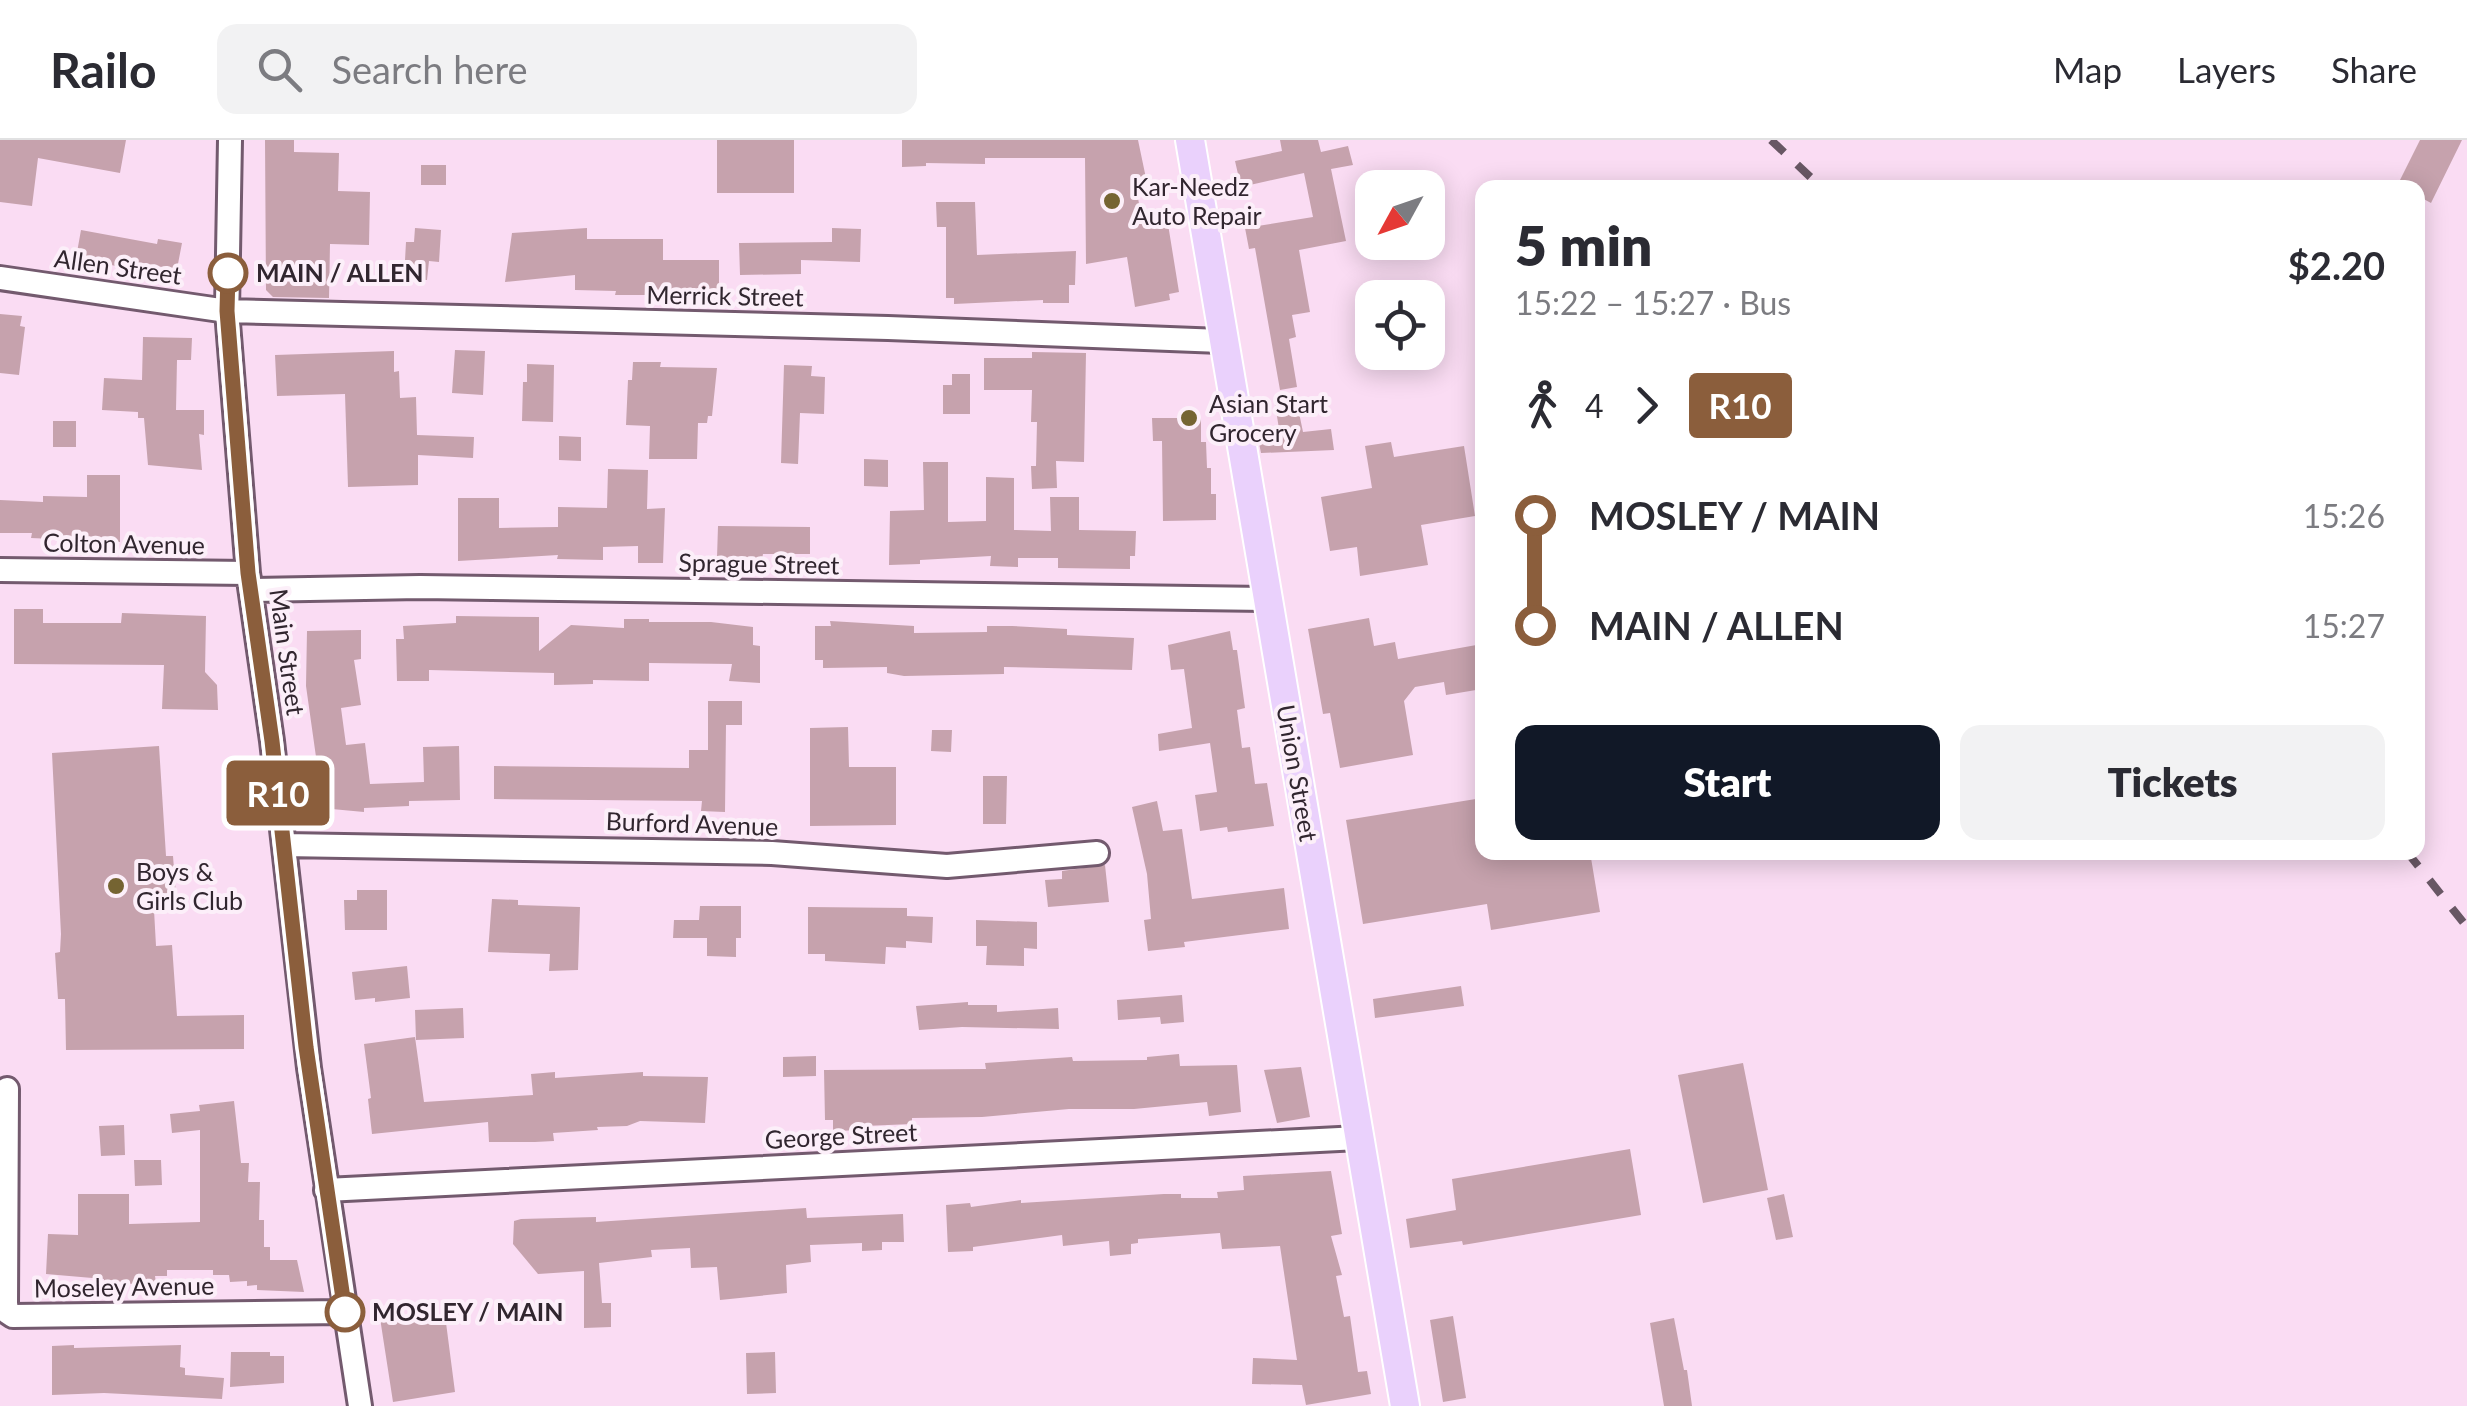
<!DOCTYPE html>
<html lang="en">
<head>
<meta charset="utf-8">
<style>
  :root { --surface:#fff; --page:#f2f2f3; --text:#2b2b33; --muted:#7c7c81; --line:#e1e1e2; --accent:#111827 }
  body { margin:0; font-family:Lato,sans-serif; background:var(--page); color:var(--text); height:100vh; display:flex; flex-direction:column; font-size:38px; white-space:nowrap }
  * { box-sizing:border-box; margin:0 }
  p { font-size:32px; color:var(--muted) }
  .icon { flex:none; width:55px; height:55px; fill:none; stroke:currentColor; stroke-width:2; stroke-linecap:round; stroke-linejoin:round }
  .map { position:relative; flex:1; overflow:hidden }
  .sheet { position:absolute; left:1475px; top:40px; width:950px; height:680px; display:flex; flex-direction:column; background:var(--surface); border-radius:20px; box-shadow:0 5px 25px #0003 }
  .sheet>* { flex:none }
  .badge { padding:0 20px; border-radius:8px; font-size:35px; line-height:65px }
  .needle { width:65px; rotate:230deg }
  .tools { position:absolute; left:1355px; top:30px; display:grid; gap:20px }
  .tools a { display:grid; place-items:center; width:90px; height:90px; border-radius:20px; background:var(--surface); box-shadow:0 5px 25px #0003; font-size:50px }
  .map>.badge { position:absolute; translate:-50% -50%; box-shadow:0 0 0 5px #fff }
  .legs { display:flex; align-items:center; gap:15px; height:110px; padding:0 40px; font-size:32px }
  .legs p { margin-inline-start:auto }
  .headline { display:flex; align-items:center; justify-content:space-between; height:170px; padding:0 40px }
  h1 { font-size:55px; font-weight:800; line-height:75px }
  .cta { display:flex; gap:20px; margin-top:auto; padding:20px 40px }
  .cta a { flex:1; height:115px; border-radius:20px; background:var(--accent); color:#fff; font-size:40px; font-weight:800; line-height:115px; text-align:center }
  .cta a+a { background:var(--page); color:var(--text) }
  ul { padding:0 40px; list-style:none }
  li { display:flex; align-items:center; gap:35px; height:110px; font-size:38px }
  li i { display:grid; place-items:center; width:15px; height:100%; margin:0 12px; background:currentColor }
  li i::after { content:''; width:25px; height:25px; margin:-12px; border:8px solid; border-radius:50%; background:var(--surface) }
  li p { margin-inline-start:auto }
  li:first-child i { background:linear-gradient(#0000 50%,currentColor 0) }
  li:last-child i { background:linear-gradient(currentColor 50%,#0000 0) }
  header { display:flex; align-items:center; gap:60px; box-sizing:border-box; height:140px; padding:0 50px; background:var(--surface); border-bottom:2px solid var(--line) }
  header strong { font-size:48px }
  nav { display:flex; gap:55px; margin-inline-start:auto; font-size:35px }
  .search { width:700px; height:90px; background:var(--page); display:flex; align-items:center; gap:25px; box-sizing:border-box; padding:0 35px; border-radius:20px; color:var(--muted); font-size:38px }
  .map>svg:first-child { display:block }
  .building { fill:#c6a2ad }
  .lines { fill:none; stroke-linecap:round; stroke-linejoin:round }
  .minor-casing { stroke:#735a6e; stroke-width:28 }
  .major-casing { stroke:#fff; stroke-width:32 }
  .minor { stroke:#fff; stroke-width:22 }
  .major { stroke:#ead1fc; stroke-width:28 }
  .rail { stroke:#685764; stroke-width:8; stroke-dasharray:18 18; stroke-linecap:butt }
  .line-1-casing { stroke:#fff; stroke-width:22 }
  .line-1 { stroke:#8b5e3c; stroke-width:15 }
  .poi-dot { fill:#756432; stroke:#fceff9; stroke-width:4 }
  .stop-1-dot { fill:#fff; stroke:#8b5e3c; stroke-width:5 }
  .labels { text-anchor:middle; stroke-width:8; stroke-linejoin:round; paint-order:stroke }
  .poi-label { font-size:25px; fill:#31262f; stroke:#fceff9; text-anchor:start }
  .street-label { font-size:25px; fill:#31262f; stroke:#fceff9 }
  .stop-label { font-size:25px; font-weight:bold; fill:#31262f; stroke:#fceff9; text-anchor:start }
</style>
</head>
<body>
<header>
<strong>Railo</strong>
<div class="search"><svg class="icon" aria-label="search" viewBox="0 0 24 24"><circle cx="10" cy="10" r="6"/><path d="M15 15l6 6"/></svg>Search here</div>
<nav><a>Map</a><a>Layers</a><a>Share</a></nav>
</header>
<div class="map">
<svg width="2467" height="1266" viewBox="0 0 2467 1266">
  <rect width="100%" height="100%" fill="#fadcf3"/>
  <!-- building -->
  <path class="building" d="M 0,0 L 126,0 L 120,33 L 38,18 L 32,66 L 0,62 Z
    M 265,0 L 294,0 L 294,12 L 339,13 L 338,51 L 370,52 L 369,105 L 330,104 L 329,158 L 273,157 L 266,150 Z
    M 717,0 L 794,0 L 794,53 L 717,53 Z
    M 902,0 L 1138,0 L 1147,43 L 1136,45 L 1142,83 L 1167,78 L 1179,152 L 1169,154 L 1170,160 L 1135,167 L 1127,117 L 1086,124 L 1085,18 L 985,18 L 985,24 L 926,23 L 926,26 L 902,27 Z
    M 1280,0 L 1318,0 L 1321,12 L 1348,6 L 1353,25 L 1331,29 L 1346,101 L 1299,110 L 1310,172 L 1292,175 L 1296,197 L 1289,199 L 1297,247 L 1280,250 L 1255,108 L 1249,109 L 1245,88 L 1313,77 L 1304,33 L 1241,47 L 1235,21 L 1282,11 Z
    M 2420,0 L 2462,0 L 2431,63 L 2418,56 L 2418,48 L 2396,48 Z
    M 421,25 L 446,25 L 446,45 L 421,45 Z
    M 936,62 L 975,62 L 977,115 L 1076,111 L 1075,145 L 1069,145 L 1069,163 L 1043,163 L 1043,160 L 954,164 L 954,158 L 946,158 L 946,87 L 937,87 Z
    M 415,88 L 441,90 L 439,122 L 429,121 L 427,140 L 404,139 L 406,102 L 414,102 Z
    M 587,88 L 587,99 L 663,99 L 663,120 L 719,120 L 719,155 L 615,155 L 616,151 L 575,150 L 575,135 L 505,142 L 512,93 Z
    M 832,88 L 861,89 L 860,122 L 801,120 L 801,134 L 740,135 L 739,103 L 832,102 Z
    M 81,90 L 157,104 L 158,99 L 182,103 L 177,129 L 155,126 L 154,133 L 149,132 L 147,139 L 129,136 L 131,129 L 76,118 Z
    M 0,174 L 22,176 L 20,186 L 25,187 L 19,235 L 0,233 Z
    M 143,197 L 192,198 L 191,220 L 177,220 L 176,270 L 204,270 L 204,295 L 199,294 L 202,330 L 148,325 L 144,278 L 138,278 L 138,272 L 102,270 L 104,238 L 142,240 Z
    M 455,210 L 485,211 L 483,255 L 452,253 Z
    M 394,211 L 394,232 L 399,231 L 400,258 L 416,257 L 417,295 L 474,297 L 473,318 L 418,315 L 418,345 L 348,347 L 345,254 L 277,256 L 275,215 Z
    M 1032,212 L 1086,213 L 1084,322 L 1056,321 L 1057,348 L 1032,349 L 1031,326 L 1036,326 L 1037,282 L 1031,282 L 1032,250 L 984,250 L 984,218 L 1032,218 Z
    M 633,222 L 661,222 L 660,227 L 717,228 L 712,276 L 708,276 L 707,283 L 698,283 L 697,319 L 649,319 L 650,286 L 626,285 L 628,240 L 632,240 Z
    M 527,224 L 554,225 L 553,282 L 522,281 L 523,242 L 527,242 Z
    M 784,225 L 812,226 L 811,236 L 825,237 L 824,274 L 800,273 L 798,324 L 781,323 Z
    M 952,234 L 970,234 L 970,274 L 943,274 L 943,245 L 952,245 Z
    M 1296,258 L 1303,292 L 1331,289 L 1334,310 L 1261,313 L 1258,298 L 1280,295 L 1275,264 Z
    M 1152,278 L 1201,278 L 1201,302 L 1206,302 L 1207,328 L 1211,328 L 1211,354 L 1216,354 L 1216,380 L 1163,381 L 1162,301 L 1153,301 Z
    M 53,281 L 76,281 L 76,307 L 53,307 Z
    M 559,296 L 581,297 L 581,321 L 559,320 Z
    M 1391,302 L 1394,317 L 1464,306 L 1475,376 L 1421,385 L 1428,425 L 1360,436 L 1357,407 L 1330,411 L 1321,357 L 1372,348 L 1365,306 Z
    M 864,319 L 888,320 L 888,347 L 864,346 Z
    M 923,322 L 948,322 L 948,382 L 986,381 L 986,337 L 1014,338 L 1014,390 L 1051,391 L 1050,357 L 1079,357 L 1079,390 L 1136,391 L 1135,416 L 1130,416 L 1130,429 L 1058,428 L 1058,418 L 1018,418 L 1018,427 L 990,426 L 991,416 L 920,420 L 920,424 L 889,425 L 890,371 L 924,370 Z
    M 608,329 L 648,330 L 647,369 L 665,368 L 663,423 L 638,423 L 638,406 L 603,407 L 603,420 L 557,419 L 558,415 L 458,421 L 458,358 L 499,358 L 499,388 L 558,387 L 558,367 L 607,368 Z
    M 87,335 L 120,335 L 120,402 L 31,398 L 32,393 L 0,393 L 0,360 L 43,362 L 43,356 L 87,357 Z
    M 718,386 L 810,387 L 810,414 L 763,414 L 762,419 L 717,418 Z
    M 14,469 L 43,469 L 43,483 L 121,483 L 122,473 L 206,476 L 205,532 L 217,545 L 218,570 L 162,569 L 164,525 L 14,524 Z
    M 456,476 L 539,477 L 539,511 L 571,485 L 624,488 L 624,479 L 649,479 L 649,482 L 711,482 L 753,487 L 753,505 L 760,506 L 760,543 L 729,541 L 732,524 L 649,523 L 649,541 L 593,540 L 593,544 L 554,545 L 554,533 L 429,530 L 429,541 L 397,541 L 396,499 L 404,499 L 403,486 L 456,483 Z
    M 1369,478 L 1374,506 L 1395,502 L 1398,519 L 1482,504 L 1482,549 L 1446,555 L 1444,542 L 1415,547 L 1404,561 L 1413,615 L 1340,628 L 1330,573 L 1323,574 L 1308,489 Z
    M 830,481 L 914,486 L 914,493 L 987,492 L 987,486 L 1012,486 L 1067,489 L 1067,495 L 1134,498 L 1132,530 L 1004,527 L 1004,534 L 904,536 L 887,533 L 887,527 L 823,528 L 823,520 L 815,520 L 815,486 L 831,486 Z
    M 361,490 L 361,519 L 354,520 L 361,565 L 341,568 L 346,605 L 365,603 L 370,644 L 424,642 L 423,607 L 459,606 L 460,660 L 409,661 L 409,666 L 364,668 L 364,672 L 321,668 L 320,623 L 317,624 L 306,546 L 307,491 Z
    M 1230,491 L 1233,510 L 1237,510 L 1245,568 L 1237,570 L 1242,608 L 1250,607 L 1255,644 L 1267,643 L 1274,686 L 1228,692 L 1227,687 L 1200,691 L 1195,655 L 1217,652 L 1210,603 L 1159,611 L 1158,594 L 1192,588 L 1184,529 L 1171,530 L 1168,505 Z
    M 708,561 L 742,561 L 742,585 L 726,585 L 725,672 L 701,671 L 702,661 L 494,659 L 494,626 L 689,628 L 689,610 L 708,610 Z
    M 848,587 L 849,627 L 896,627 L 896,685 L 810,686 L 810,588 Z
    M 932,590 L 952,590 L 951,612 L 931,611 Z
    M 159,606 L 166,716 L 173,716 L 177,768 L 154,770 L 156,806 L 172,805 L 177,876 L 244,875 L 244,909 L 66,910 L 65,859 L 58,859 L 55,813 L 60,812 L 61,794 L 52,613 Z
    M 983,636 L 1007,636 L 1006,684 L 983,684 Z
    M 1482,658 L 1482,712 L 1590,712 L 1600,772 L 1491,790 L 1487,764 L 1363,784 L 1346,680 Z
    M 1157,661 L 1163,691 L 1182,689 L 1192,759 L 1284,748 L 1289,789 L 1184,802 L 1185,807 L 1148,811 L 1144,780 L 1151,779 L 1147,734 L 1132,667 Z
    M 1105,725 L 1109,762 L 1048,767 L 1045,740 L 1062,739 L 1062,731 Z
    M 357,750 L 387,750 L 387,790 L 345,790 L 344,760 L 357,760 Z
    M 492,759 L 518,760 L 518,765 L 580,767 L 578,830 L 549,831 L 550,814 L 488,812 Z
    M 700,766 L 741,766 L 741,798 L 736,798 L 736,817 L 707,816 L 707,798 L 673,798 L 674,780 L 699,780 Z
    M 808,767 L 907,768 L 907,776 L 933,777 L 932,803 L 906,801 L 906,808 L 886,807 L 885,824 L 825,821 L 825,814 L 808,814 Z
    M 976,780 L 1037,782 L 1037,809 L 1024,808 L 1024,826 L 986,825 L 987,806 L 976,806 Z
    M 407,826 L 410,858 L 375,862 L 375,858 L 355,860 L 352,832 Z
    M 1461,846 L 1464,866 L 1375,878 L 1373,859 Z
    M 1182,855 L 1184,882 L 1161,884 L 1160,877 L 1118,880 L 1117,860 Z
    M 968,862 L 968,865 L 997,865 L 997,872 L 1058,868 L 1059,889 L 962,887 L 919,890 L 916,866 Z
    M 463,868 L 464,898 L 416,900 L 415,870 Z
    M 415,897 L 424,962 L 533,955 L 531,934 L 555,932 L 555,938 L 643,932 L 643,936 L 708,937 L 705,983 L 640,981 L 627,986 L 597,987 L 598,990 L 553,993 L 554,1001 L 535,1002 L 489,1002 L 488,982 L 372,994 L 368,959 L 371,958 L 364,904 Z
    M 1179,914 L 1180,926 L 1237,925 L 1241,972 L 1209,976 L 1207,962 L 1134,969 L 1069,969 L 982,977 L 912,978 L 912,984 L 864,986 L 864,990 L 833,991 L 833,980 L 825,980 L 824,930 L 986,929 L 985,923 L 1072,917 L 1073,921 L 1147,920 L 1147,917 Z
    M 816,916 L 816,936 L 783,937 L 783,917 Z
    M 1743,923 L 1768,1050 L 1703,1063 L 1678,935 Z
    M 1301,927 L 1310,977 L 1277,983 L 1264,930 Z
    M 234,961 L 241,1023 L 249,1023 L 248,1042 L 260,1042 L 259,1080 L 264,1080 L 264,1107 L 270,1107 L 270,1120 L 297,1120 L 304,1152 L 257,1150 L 257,1145 L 247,1146 L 247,1141 L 230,1142 L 229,1135 L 213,1135 L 213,1130 L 167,1130 L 167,1136 L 155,1136 L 156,1143 L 126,1144 L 104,1144 L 104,1139 L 46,1134 L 48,1094 L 78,1095 L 78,1054 L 129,1054 L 129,1084 L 200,1082 L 200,990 L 172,993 L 170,974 L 200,971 L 199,965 Z
    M 124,985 L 125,1015 L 101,1016 L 99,986 Z
    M 1630,1009 L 1641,1075 L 1463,1105 L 1462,1101 L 1410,1108 L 1406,1079 L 1456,1070 L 1452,1039 Z
    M 134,1020 L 161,1020 L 162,1045 L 135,1046 Z
    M 1331,1031 L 1342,1094 L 1331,1096 L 1342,1135 L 1336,1136 L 1344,1177 L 1350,1176 L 1358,1232 L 1367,1231 L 1371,1254 L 1306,1265 L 1302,1245 L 1252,1244 L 1253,1218 L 1297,1220 L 1280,1106 L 1222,1109 L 1220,1093 L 1138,1099 L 1138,1103 L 1131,1104 L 1131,1114 L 1110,1116 L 1109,1101 L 1063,1106 L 1062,1095 L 973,1107 L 973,1111 L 948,1112 L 946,1065 L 970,1063 L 971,1067 L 1021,1060 L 1021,1063 L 1164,1054 L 1181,1054 L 1181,1058 L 1218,1058 L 1217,1052 L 1244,1050 L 1243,1036 Z
    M 1784,1054 L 1793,1097 L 1776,1100 L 1767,1058 Z
    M 806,1068 L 807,1078 L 903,1074 L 904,1102 L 882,1102 L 882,1110 L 862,1111 L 862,1103 L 810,1105 L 811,1122 L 786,1125 L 787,1153 L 720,1160 L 717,1127 L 691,1128 L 690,1108 L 651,1110 L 652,1117 L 599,1123 L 602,1163 L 611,1163 L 611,1187 L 584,1188 L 584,1131 L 538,1134 L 513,1104 L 514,1081 L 521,1079 L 596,1077 L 596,1082 Z
    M 445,1175 L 455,1252 L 393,1262 L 380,1178 Z
    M 1453,1176 L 1466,1258 L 1443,1262 L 1430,1180 Z
    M 1674,1178 L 1684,1230 L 1687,1230 L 1692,1266 L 1664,1266 L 1650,1183 Z
    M 74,1205 L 74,1208 L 181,1205 L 180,1227 L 185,1228 L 185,1235 L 224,1238 L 222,1259 L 104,1253 L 52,1255 L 52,1206 Z
    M 231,1212 L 270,1212 L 270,1216 L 284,1216 L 284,1243 L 230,1247 Z
    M 775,1212 L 776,1253 L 747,1254 L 746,1213 Z"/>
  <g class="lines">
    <defs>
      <path id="minor" d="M 230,0 L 227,171 L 248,433 L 272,601 L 309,928 L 360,1266
        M 0,138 L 227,171 L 888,188 L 1221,201
        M 0,430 L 248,433
        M 251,450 L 420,447 L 1265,459
        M 284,705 L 772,713 L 947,726 L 1097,713
        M 7,949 L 6,1163 L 7,1172 L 13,1176 L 345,1172
        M 326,1050 L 1359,998"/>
      <path id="major" d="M 1190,0 L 1405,1266"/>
    </defs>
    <!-- minor casing -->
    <use href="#minor" class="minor-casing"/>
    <!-- major casing -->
    <use href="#major" class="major-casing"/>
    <!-- minor -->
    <use href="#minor" class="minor"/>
    <!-- major -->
    <use href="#major" class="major"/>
    <!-- rail -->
    <path class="rail" d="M 1771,0 L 1822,48
      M 2407,712 L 2467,787"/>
  </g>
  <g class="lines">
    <defs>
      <path id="line-1" d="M 228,133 L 227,171 L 248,433 L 272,601 L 306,907 L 345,1172"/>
    </defs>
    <!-- line-1 casing -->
    <use href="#line-1" class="line-1-casing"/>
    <!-- line-1 -->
    <use href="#line-1" class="line-1"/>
  </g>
  <!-- markers -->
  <g class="poi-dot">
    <circle cx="1112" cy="61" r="10"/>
    <circle cx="1189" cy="278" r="10"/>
    <circle cx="116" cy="746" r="10"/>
  </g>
  <g class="stop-1-dot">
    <circle cx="228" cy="133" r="18"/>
    <circle cx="345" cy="1172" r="18"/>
  </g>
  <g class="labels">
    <!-- poi labels -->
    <g class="poi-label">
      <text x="1132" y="56">Kar-Needz<tspan x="1132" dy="29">Auto Repair</tspan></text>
      <text x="1209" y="273">Asian Start<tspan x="1209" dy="29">Grocery</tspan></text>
      <text x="136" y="741">Boys &amp;<tspan x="136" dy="29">Girls Club</tspan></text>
    </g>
    <!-- street labels -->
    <g class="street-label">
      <text transform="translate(118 127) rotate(8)" y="9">Allen Street</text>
      <text transform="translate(725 156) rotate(1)" y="9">Merrick Street</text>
      <text transform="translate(124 404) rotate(1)" y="9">Colton Avenue</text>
      <text transform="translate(759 424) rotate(1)" y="9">Sprague Street</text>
      <text transform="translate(287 512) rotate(82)" y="9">Main Street</text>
      <text transform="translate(1297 633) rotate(80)" y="9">Union Street</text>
      <text transform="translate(692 684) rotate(2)" y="9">Burford Avenue</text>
      <text transform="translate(841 996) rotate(-3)" y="9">George Street</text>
      <text transform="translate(124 1147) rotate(-1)" y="9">Moseley Avenue</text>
    </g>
    <!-- stop labels -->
    <g class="stop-label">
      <text x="256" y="142">MAIN / ALLEN</text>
      <text x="372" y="1181">MOSLEY / MAIN</text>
    </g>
  </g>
</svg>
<div class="tools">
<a><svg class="needle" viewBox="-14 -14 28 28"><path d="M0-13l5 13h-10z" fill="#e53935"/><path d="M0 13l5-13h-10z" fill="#7c7c81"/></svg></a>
<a><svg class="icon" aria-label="locate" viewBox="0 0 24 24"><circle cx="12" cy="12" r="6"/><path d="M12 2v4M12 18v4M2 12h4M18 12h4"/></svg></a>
</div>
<b class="badge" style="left:278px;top:653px;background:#8b5e3c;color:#fff">R10</b>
<section class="sheet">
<div class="headline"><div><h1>5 min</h1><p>15:22 – 15:27 · Bus</p></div><b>$2.20</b></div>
<div class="legs"><svg class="icon" aria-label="walk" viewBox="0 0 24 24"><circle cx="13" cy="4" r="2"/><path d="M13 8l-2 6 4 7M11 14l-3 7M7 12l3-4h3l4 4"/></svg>4<svg class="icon" aria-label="forward" viewBox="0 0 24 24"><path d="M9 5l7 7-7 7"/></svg><b class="badge" style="background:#8b5e3c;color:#fff">R10</b></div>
<ul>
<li><i style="color:#8b5e3c"></i><b>MOSLEY / MAIN</b><p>15:26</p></li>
<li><i style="color:#8b5e3c"></i><b>MAIN / ALLEN</b><p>15:27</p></li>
</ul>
<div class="cta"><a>Start</a><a>Tickets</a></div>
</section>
</div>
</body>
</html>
